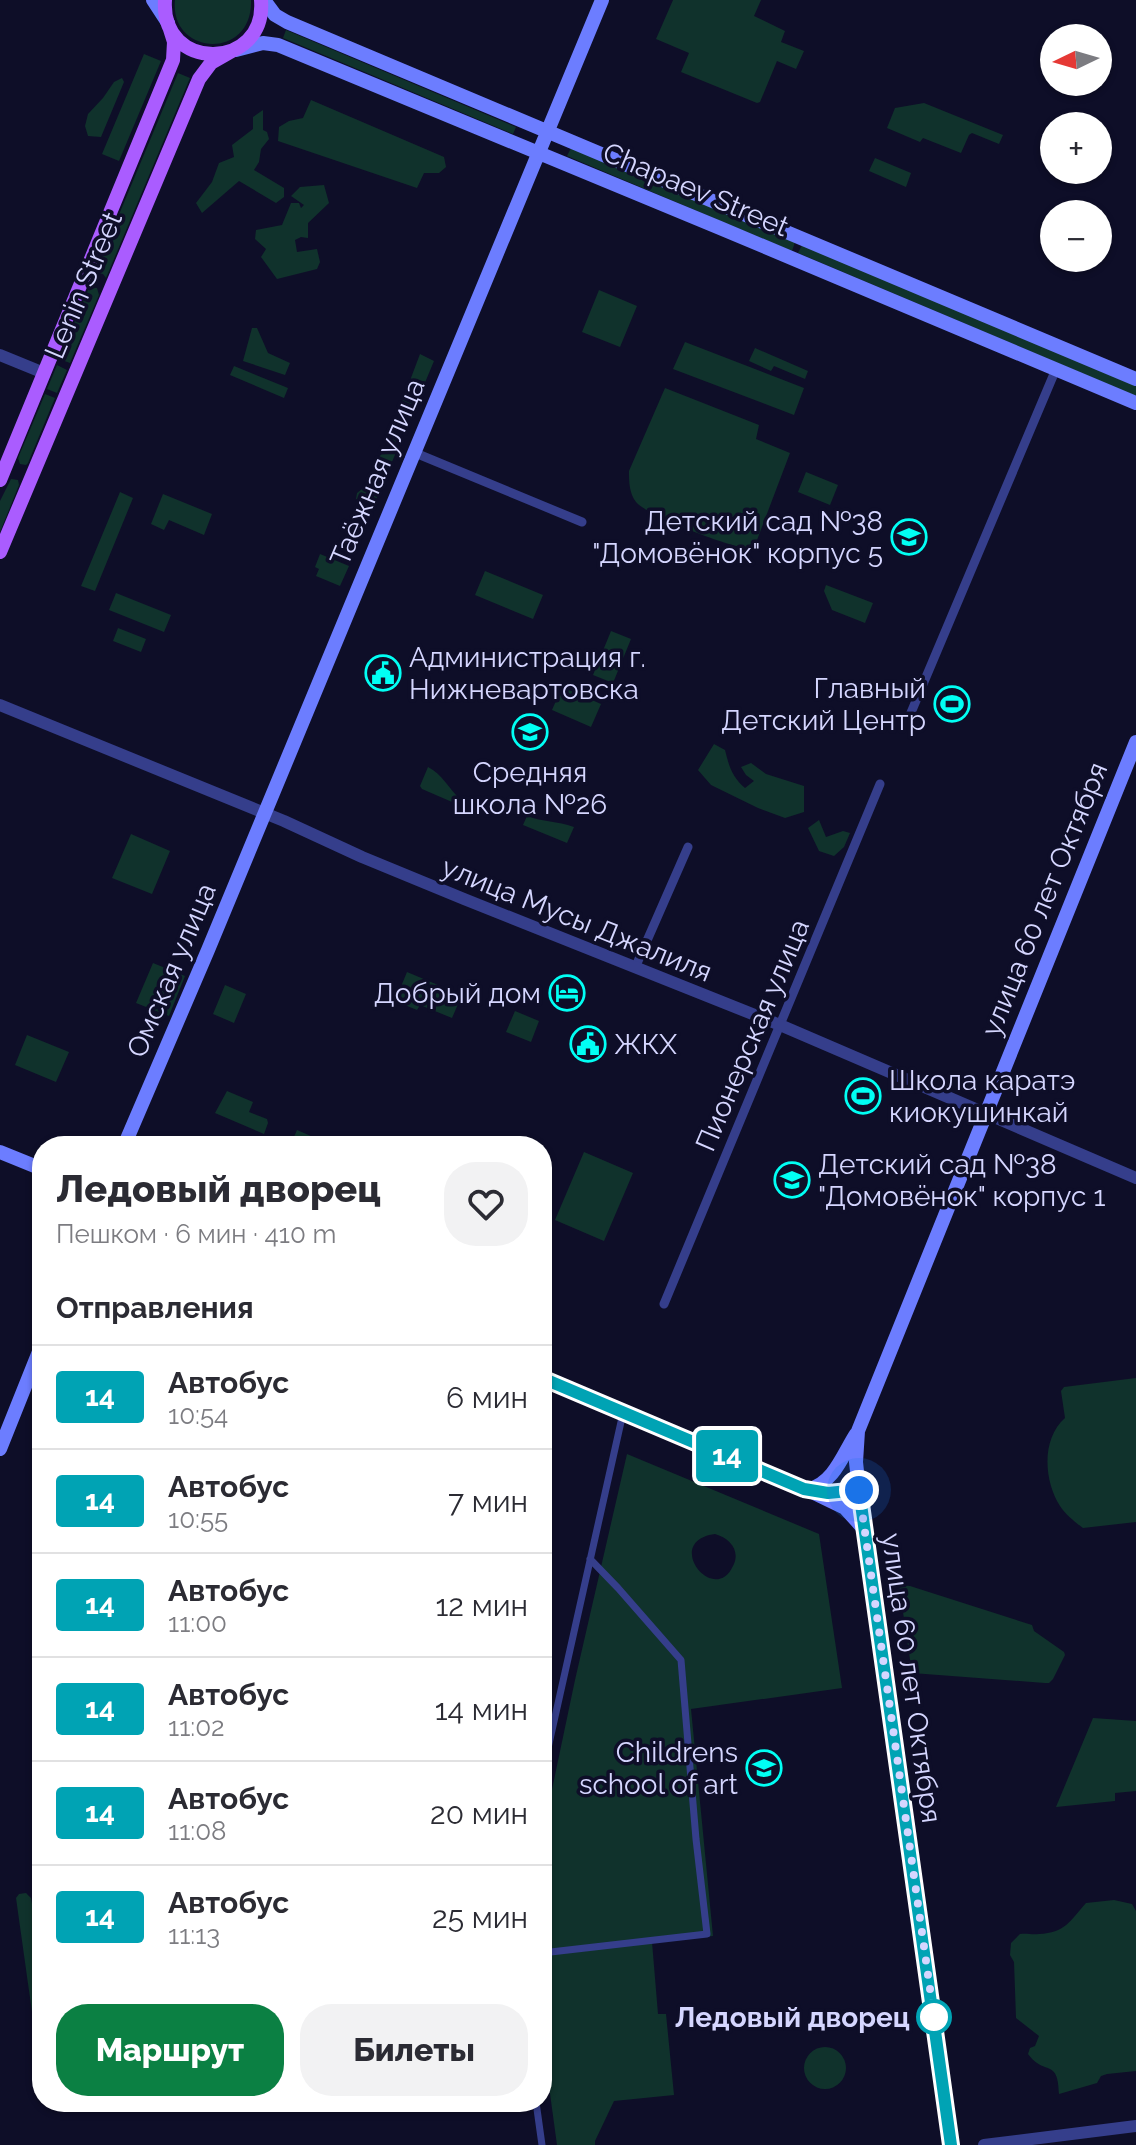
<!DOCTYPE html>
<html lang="ru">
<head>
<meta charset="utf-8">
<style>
  :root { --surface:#fff; --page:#f2f2f3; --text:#2b2b33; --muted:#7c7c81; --line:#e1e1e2; --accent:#0b8043 }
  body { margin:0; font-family:Raleway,sans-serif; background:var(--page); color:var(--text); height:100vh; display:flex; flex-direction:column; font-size:30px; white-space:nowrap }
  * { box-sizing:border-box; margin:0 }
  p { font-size:26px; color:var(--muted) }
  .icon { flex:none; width:44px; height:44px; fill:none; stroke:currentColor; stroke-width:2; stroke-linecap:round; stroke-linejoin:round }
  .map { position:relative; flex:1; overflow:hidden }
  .sheet { position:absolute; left:32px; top:1136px; width:520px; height:976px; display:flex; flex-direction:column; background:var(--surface); border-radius:32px; box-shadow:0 2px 6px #0004 }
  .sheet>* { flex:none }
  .badge { padding:0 16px; border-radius:6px; font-size:28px; line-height:52px }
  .needle { width:52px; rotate:265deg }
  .buttons { position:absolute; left:1040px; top:24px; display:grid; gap:16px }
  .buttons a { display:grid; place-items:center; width:72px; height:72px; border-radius:50%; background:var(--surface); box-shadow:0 2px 6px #0004; font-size:40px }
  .you { position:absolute; width:40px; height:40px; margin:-20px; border:6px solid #fff; border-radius:50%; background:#1a73e8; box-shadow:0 0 0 12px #1a73e833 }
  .map>.badge { position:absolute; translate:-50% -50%; box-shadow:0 0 0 4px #fff }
  h2 { padding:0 24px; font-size:30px; line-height:72px }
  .round { display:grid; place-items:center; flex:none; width:84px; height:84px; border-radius:32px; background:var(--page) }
  .headline { display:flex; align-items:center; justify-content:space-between; height:136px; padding:0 24px }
  h1 { font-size:38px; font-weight:800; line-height:60px }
  .primary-button { display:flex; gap:16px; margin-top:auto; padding:16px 24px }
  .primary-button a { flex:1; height:92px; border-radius:32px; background:var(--accent); color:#fff; font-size:32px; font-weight:800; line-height:92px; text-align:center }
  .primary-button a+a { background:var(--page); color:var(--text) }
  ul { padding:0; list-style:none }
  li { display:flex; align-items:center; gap:24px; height:104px; padding:0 24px; border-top:2px solid var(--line) }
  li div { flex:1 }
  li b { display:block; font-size:30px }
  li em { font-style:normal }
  li .badge { min-width:88px; font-weight:700; text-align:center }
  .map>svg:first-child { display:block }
  .green { fill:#10322c; fill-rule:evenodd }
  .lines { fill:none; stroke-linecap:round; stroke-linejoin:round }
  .pedestrian { stroke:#353e8b; stroke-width:7 }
  .minor { stroke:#353e8b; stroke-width:9 }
  .tertiary { stroke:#353e8b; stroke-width:12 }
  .secondary { stroke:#6c7dff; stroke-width:14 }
  .primary { stroke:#aa5cff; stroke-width:14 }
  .line-casing { stroke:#fff; stroke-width:18 }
  .line { stroke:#00a3b4; stroke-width:12 }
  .walk { stroke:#d5d6ff; stroke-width:8; stroke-dasharray:0 14.4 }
  .stop-dot { fill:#fff; stroke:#00a3b4; stroke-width:4 }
  .labels { text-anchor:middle; stroke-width:7; stroke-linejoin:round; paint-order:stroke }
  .street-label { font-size:28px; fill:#d5d6ff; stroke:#0e0e28 }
  .poi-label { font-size:28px; fill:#d5d6ff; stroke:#0e0e28; text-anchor:end }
  .stop-label { font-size:28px; font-weight:bold; fill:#d5d6ff; stroke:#0e0e28; text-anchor:end }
</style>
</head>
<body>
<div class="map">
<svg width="1136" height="2145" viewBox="0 0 1136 2145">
  <rect width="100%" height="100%" fill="#0e0e28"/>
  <!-- green -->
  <path class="green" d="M 175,0 L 251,0 C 253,61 169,56 175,0 Z
    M 673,0 L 761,0 L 754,16 L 785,31 L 781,42 L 804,51 L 796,69 L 777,61 L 760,102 L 757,103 L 681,72 L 689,53 L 656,39 Z
    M 286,30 L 516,127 L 513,134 L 283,38 Z
    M 144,54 L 161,61 L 119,161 L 102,154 Z
    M 178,73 L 190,78 L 106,278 L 103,274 L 95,272 Z
    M 122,78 L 124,82 L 101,137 L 88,136 L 85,126 L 88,114 L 103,98 L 114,82 Z
    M 311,100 L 444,157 L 446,167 L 439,173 L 424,173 L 417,188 L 278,141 L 279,127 L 289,121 L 303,118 Z
    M 924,103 L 1003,135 L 999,144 L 972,133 L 969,135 L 961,153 L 923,138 L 920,142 L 887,128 L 895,108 Z
    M 263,110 L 263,130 L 267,132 L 269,139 L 261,149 L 259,162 L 254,170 L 284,188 L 284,197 L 276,203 L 239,181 L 202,213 L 196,203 L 212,182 L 219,163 L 234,157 L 232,145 L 253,129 L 253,117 Z
    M 571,148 L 795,242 L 792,251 L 567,156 Z
    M 875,158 L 911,173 L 906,187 L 869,171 Z
    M 324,185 L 329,203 L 308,223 L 308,238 L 301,237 L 295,240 L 297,252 L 317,249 L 320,262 L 317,269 L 277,279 L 261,257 L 266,249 L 255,239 L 256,230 L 282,225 L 291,203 L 299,203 L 301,208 L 304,205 L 291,196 L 300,187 Z
    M 802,245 L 1136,386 L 1136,396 L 798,253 Z
    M 91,287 L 97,288 L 99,295 L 70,363 L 59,359 L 88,290 Z
    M 599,290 L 637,306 L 620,347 L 582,332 Z
    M 252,328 L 257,328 L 268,353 L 290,363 L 285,375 L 243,361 Z
    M 685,342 L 804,388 L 794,415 L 673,369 Z
    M 755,348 L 808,371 L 805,379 L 774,366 L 771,371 L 749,361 Z
    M 420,354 L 434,361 L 409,421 L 397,415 Z
    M 57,365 L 67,370 L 57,393 L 47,389 Z
    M 234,366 L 288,388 L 284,398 L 230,375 Z
    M 665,388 L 759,425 L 756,439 L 790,453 L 757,540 L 747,548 C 729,547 646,515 636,502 C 629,493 629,481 629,471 Z
    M 45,394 L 55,398 L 28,463 L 26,465 L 20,464 L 18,458 Z
    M 395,435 L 402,438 L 374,505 L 356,499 L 357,493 L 372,481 L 380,456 Z
    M 806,472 L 838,485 L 830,505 L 798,492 Z
    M 11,479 L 18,480 L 19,485 L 0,532 L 0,501 Z
    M 120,492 L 133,498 L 95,591 L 81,586 Z
    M 163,494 L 212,514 L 204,535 L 169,520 L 164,530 L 151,524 Z
    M 320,554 L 349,566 L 340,586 L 316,576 L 319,569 L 315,567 Z
    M 485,571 L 543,595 L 533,619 L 475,595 Z
    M 826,585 L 873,603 L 865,623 L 832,610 L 824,591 Z
    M 116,593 L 171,615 L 164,632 L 109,610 Z
    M 118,628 L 146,639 L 141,652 L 113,641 Z
    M 611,631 L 631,639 L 613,683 L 593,675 Z
    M 562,687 L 601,704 L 591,727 L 552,710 Z
    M 714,744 L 725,750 C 729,766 732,777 745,788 L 754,781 L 746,775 L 741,767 L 751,763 L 766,774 L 804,786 L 804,812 L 785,818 L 758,808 L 711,785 L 698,770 Z
    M 428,767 C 442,774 449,789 461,800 L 459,805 L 422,789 L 420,786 Z
    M 527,816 C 543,822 557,821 574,827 L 567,843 L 523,825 Z
    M 819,820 L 826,837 L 843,831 L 850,833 L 844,847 L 834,856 L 819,851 L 808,828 Z
    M 131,834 L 170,851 L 152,894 L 112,878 Z
    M 153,963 L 185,976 L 169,1016 L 136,1003 Z
    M 407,972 L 462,995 L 452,1018 L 420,1005 L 417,1010 L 395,1001 Z
    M 225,985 L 246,994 L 234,1023 L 213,1014 Z
    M 515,1011 L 539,1021 L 531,1042 L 506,1032 Z
    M 27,1035 L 69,1052 L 56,1082 L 15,1065 Z
    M 227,1091 L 253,1102 L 249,1112 L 267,1119 L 268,1123 L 264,1134 L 215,1113 Z
    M 297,1130 L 334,1146 L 290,1146 Z
    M 584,1152 L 633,1173 L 604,1241 L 555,1220 Z
    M 1136,1378 L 1136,1522 L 1083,1528 C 1075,1522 1066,1515 1060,1506 C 1044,1481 1041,1439 1065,1418 L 1061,1391 L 1064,1387 Z
    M 627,1454 L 819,1534 L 842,1688 L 691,1709 L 713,1936 L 652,1942 L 658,2014 L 666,2014 L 674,2095 L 614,2101 L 595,2141 L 595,2145 L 557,2145 L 542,2035 L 542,1837 L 575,1680 ZM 715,1534 C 730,1538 741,1551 733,1566 C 714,1607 662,1541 715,1534 Z
    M 899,1585 L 910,1586 L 1032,1625 L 1034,1631 L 1064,1652 L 1065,1655 L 1053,1679 L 1049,1683 L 1045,1683 L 912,1673 Z
    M 1093,1718 L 1136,1721 L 1136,1791 L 1115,1793 L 1115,1801 L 1056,1807 Z
    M 26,1893 L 31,1898 L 37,1933 L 42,1933 L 42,2011 L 32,2012 L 16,1898 L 19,1894 Z
    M 1114,1900 L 1132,1904 L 1136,1911 L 1136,2071 L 1107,2074 L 1101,2076 L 1097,2083 L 1059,2094 C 1058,2057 1045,2077 1028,2054 L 1030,2048 L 1035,2046 L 1039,2036 L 1016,2018 L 1014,1962 L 1010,1955 L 1011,1943 L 1020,1934 C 1027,1933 1032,1935 1039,1934 C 1065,1933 1070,1921 1086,1903 Z
    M804 2068a21 21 0 1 1 42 0a21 21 0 1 1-42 0Z"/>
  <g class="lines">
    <!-- pedestrian -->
    <path class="pedestrian" d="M 542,1775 L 623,1413
      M 542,1953 L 707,1934 L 696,1839 L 681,1660 L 618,1588 L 590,1559
      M 536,2102 L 542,2145"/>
    <!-- minor -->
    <path class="minor" d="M 413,452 L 582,522
      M 910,715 L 1056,369
      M 635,968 L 688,847
      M 664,1304 L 880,784"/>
    <!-- tertiary -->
    <path class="tertiary" d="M 0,355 L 44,373
      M 0,705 L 284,821 L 362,857 L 464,899 L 780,1025 L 1136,1178
      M 984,2145 L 1136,2126"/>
    <!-- secondary -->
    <path class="secondary" d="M 153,0 L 168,23
      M 264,0 L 275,15 L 287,22 L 1136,379
      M 236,50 L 263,43 L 278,45 L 720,228 L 1136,403
      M 124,1146 L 208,950 L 602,0
      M 0,1152 L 42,1169
      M 542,1379 L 804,1489 L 828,1493 L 859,1490
      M 0,1449 L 42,1344
      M 809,1489 C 834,1483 843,1454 856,1434
      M 816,1494 L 845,1508 L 863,1528
      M 951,2145 L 859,1490 L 856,1462 L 858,1431 L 1136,742"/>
    <!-- primary -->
    <path class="primary" d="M 165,0 C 160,73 267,71 261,0
      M 0,480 L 173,60 L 174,42 L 168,23
      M 0,552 L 199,79 L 211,63 L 232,51"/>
  </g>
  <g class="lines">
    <defs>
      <path id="line" d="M 542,1378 L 804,1489 L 828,1493 L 859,1490 L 951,2145"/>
    </defs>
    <!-- line casing -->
    <use href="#line" class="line-casing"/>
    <!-- line -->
    <use href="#line" class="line"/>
    <!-- walk -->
    <path class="walk" d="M 859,1490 L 934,2017"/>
  </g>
  <!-- icons -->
  <defs>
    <symbol id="school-ring" viewBox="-11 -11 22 22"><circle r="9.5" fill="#0e0e28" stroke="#01fff4" stroke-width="1.5"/><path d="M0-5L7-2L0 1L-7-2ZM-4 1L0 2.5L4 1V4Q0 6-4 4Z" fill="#01fff4"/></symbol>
    <symbol id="civic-ring" viewBox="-11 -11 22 22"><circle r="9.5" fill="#0e0e28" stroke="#01fff4" stroke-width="1.5"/><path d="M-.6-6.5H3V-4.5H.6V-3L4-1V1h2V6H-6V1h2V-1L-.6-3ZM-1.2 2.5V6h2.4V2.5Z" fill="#01fff4"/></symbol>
    <symbol id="stadium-ring" viewBox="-11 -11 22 22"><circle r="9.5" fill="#0e0e28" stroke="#01fff4" stroke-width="1.5"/><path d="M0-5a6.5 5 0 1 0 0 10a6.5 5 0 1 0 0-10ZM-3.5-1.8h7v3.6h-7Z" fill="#01fff4"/></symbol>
    <symbol id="hotel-ring" viewBox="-11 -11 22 22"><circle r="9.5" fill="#0e0e28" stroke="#01fff4" stroke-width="1.5"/><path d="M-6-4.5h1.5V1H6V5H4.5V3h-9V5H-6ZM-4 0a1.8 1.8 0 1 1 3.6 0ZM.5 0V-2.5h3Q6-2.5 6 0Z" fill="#01fff4"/></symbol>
  </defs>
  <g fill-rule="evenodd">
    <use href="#school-ring" x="889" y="517" width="40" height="40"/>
    <use href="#civic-ring" x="363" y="653" width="40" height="40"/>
    <use href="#stadium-ring" x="932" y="684" width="40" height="40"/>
    <use href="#school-ring" x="510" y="712" width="40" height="40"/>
    <use href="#hotel-ring" x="547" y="973" width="40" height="40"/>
    <use href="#civic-ring" x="568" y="1024" width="40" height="40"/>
    <use href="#stadium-ring" x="843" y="1076" width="40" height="40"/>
    <use href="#school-ring" x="772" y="1160" width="40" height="40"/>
    <use href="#school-ring" x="744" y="1748" width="40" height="40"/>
  </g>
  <!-- markers -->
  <circle class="stop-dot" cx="934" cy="2017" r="16"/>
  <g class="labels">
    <!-- street labels -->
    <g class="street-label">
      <text transform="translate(696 189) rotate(23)" y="10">Chapaev Street</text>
      <text transform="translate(83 285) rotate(-67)" y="10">Lenin Street</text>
      <text transform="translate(377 472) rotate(-67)" y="10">Таёжная улица</text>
      <text transform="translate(1044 899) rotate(-68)" y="10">улица 60 лет Октября</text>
      <text transform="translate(577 919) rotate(22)" y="10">улица Мусы Джалиля</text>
      <text transform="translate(171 970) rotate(-67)" y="10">Омская улица</text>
      <text transform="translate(752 1035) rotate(-67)" y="10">Пионерская улица</text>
      <text transform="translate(912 1678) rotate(82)" y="10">улица 60 лет Октября</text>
    </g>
    <!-- poi labels -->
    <g class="poi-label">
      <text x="883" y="531">Детский сад №38<tspan x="883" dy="32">"Домовёнок" корпус 5</tspan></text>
      <text x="409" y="667" text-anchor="start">Администрация г.<tspan x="409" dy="32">Нижневартовска</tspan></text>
      <text x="926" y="698">Главный<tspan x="926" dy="32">Детский Центр</tspan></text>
      <text x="530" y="782" text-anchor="middle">Средняя<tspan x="530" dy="32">школа №26</tspan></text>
      <text x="541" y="1003">Добрый дом</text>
      <text x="614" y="1054" text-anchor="start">ЖКХ</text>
      <text x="889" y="1090" text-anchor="start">Школа каратэ<tspan x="889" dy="32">киокушинкай</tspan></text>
      <text x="818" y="1174" text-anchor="start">Детский сад №38<tspan x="818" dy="32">"Домовёнок" корпус 1</tspan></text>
      <text x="738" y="1762">Childrens<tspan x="738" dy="32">school of art</tspan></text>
    </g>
    <!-- stop labels -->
    <g class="stop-label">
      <text x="910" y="2027">Ледовый дворец</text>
    </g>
  </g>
</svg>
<div class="buttons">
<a><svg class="needle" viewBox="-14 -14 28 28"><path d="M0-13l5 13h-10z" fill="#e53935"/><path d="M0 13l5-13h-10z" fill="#7c7c81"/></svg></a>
<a>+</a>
<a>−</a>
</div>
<div class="you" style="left:859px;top:1490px"></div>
<b class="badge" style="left:727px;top:1456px;background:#00a3b4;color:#fff">14</b>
<section class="sheet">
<div class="headline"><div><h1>Ледовый дворец</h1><p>Пешком · 6 мин · 410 m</p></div><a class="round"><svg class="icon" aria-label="heart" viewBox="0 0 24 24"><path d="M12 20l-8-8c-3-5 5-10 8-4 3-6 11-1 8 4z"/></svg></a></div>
<h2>Отправления</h2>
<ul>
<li><span class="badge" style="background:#00a3b4;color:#fff">14</span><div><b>Автобус</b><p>10:54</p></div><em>6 мин</em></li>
<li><span class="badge" style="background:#00a3b4;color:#fff">14</span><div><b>Автобус</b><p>10:55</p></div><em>7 мин</em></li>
<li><span class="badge" style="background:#00a3b4;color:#fff">14</span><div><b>Автобус</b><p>11:00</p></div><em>12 мин</em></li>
<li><span class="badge" style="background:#00a3b4;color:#fff">14</span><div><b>Автобус</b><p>11:02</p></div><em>14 мин</em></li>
<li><span class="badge" style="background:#00a3b4;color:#fff">14</span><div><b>Автобус</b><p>11:08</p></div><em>20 мин</em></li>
<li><span class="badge" style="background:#00a3b4;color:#fff">14</span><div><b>Автобус</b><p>11:13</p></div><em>25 мин</em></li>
</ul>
<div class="primary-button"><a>Маршрут</a><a>Билеты</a></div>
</section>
</div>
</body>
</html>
